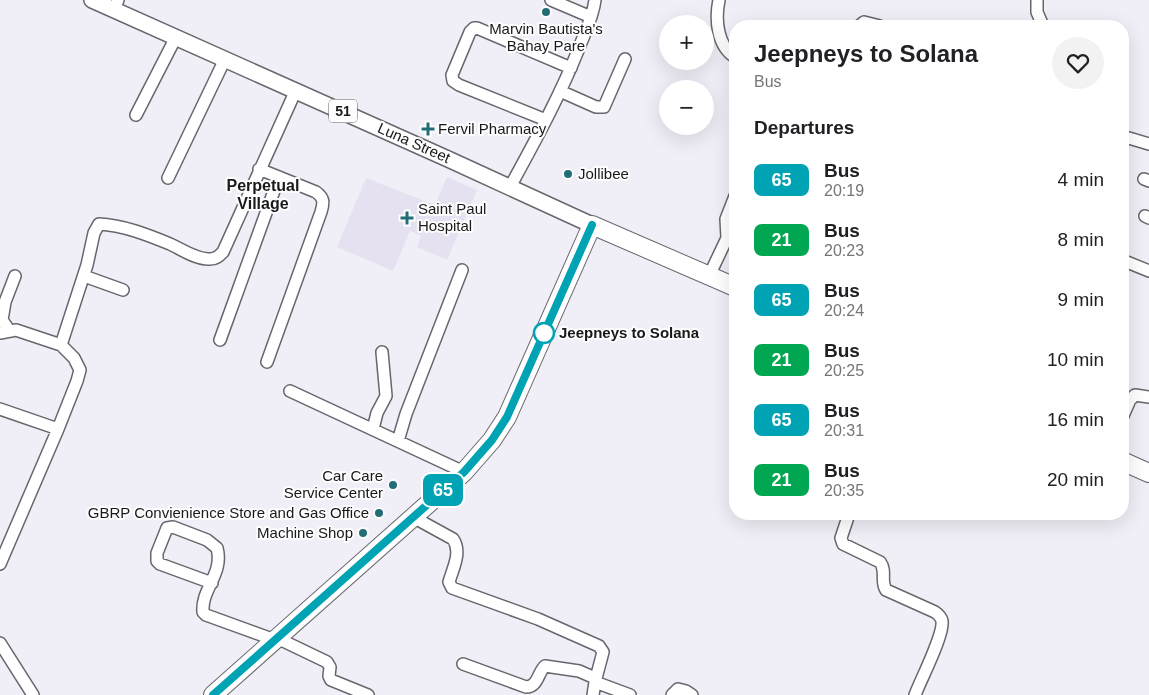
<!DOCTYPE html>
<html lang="en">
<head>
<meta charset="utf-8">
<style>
  :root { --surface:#fff; --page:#f2f2f2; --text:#202124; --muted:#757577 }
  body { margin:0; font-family:Arial,sans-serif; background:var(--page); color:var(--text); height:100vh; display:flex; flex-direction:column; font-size:19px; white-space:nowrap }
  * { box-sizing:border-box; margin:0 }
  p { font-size:16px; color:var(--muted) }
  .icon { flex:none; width:28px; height:28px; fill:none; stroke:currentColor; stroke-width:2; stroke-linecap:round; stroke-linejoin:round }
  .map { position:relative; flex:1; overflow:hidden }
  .drawer { position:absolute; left:729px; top:20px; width:400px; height:500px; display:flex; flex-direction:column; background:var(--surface); border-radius:20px; box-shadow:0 5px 20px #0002 }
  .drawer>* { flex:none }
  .badge { padding:0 10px; border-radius:8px; font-size:18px; line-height:32px }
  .fabs { position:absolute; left:659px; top:15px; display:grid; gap:10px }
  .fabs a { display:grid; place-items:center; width:55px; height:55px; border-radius:50%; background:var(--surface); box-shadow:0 5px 20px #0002; font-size:25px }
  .map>.badge { position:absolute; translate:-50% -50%; box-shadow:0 0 0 2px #fff }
  h2 { padding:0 25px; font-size:19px; line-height:45px }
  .round { display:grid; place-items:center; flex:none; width:52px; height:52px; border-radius:26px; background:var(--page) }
  .summary { display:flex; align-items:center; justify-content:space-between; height:85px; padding:0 25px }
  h1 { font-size:24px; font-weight:700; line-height:38px }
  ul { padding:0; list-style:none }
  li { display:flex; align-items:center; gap:15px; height:60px; padding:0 25px }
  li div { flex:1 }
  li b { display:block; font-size:19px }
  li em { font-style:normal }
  li .badge { min-width:55px; font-weight:700; text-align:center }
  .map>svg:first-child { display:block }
  .built { fill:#e5e1f0 }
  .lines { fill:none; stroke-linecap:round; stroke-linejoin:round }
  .minor-casing { stroke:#68666d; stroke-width:14 }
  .major-casing { stroke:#68666d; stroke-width:18 }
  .highway-casing { stroke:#68666d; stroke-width:20 }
  .minor { stroke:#fff; stroke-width:11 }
  .major { stroke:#fff; stroke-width:15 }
  .highway { stroke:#fff; stroke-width:18 }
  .line-casing { stroke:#fff; stroke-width:11 }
  .line { stroke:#00a3b4; stroke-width:8 }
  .poi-dot { fill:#236d76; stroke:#fdfdfe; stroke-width:2 }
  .stop-dot { fill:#fff; stroke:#00a3b4; stroke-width:2.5 }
  .labels { text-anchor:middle; stroke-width:4; stroke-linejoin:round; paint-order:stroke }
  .shield { fill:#fdfdfe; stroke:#5d5d5f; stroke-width:1 }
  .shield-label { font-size:14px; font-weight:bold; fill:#19181b }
  .poi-label { font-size:15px; fill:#19181b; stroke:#fdfdfe; text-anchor:start }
  .street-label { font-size:15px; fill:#19181b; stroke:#fdfdfe }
  .stop-label { font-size:15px; font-weight:bold; fill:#19181b; stroke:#fdfdfe; text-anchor:start }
  .neighbourhood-label { font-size:16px; font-weight:bold; fill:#19181b; stroke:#fdfdfe }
</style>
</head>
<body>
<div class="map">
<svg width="1149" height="695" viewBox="0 0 1149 695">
  <rect width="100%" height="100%" fill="#f0eff7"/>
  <!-- built -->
  <path class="built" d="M 447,177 L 477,190 L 447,260 L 417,247 L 421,236 L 410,231 L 393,271 L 337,247 L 366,178 L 435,205 Z"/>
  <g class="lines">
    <defs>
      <path id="minor" d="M 551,0 L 591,17
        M 719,0 C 715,19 717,46 735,57
        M 1037,0 L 1037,12 L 1043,26
        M 114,10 L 118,0
        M 859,26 L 864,22 L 880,26
        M 560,91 L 596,107 L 604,107 L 625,59
        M 136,115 L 176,37
        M 546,120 L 459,85 L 453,81 L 452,75 L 470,32 L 474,28 L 477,28 L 571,68
        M 1122,136 L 1149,144
        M 259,169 L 316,192 C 324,198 324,202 321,212 L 267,362
        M 168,178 L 225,59
        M 1144,179 L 1149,181
        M 510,187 C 535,141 560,96 579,48 C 585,32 593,17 595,0
        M 1145,216 L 1149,218
        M 1122,260 L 1149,271
        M 84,276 L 123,290
        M 709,276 L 727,238 L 726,219 L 735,196
        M 9,330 L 2,320 L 5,302 L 15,276
        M 0,333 L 16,330 L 61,345 L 74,358 L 80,370 L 77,381 L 58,429 L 0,564
        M 220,340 L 279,177
        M 61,345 L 87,265 L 94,233 L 99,224 C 123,225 148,235 170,244 C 181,249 197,260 210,259 C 216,259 219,256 223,252 L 296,90
        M 290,391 L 464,472
        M 0,409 L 58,429
        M 1122,418 L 1130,400 L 1135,395 L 1149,397
        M 373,429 L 377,413 L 386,396 L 382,352
        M 398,441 L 406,414 L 462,270
        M 849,514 L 841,538 L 843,544 L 880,562 C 887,571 880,581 886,590 L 935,612 C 938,614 941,616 942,621 C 944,635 921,679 915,695
        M 413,517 L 453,539 C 462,552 453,568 449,582 L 452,588 L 538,619 L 599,646 L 603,652 L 595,682 L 630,695
        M 212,583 L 160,564 L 157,561 L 157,553 L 167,528 L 173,527 L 207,540 L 217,548 C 224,574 201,589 203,612 L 206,615 L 275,640
        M 277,638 L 327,662 L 330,667 L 329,676 L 331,680 L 368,695
        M 0,643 L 33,695
        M 463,664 L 526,687 C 538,687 538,672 545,666 L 579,671 L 595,678
        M 593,695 L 595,682
        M 672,695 L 678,689 L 686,691 L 692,695"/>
      <path id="major" d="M 92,0 L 448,159 L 592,225"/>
      <path id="highway" d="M 1122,461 L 1149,473
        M 213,695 L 464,472 L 492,440 L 507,417 L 592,225 L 735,287"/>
    </defs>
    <!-- minor casing -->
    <use href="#minor" class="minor-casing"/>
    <!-- major casing -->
    <use href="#major" class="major-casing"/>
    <!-- highway casing -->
    <use href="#highway" class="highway-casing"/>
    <!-- minor -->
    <use href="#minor" class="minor"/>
    <!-- major -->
    <use href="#major" class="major"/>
    <!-- highway -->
    <use href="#highway" class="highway"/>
  </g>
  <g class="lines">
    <defs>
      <path id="line" d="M 213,695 L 464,472 L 492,440 L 507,417 L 592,225"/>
    </defs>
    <!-- line casing -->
    <use href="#line" class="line-casing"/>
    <!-- line -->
    <use href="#line" class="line"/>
  </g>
  <!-- markers -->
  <g class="poi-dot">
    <circle cx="546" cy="12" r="5"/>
    <path d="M425.5 121.5h5v5h5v5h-5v5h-5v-5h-5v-5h5z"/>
    <circle cx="568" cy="174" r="5"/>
    <path d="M404.5 210.5h5v5h5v5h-5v5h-5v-5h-5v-5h5z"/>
    <circle cx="393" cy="485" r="5"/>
    <circle cx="379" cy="513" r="5"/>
    <circle cx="363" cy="533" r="5"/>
  </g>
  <circle class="stop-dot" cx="544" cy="333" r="10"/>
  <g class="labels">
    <!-- shield labels -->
    <rect class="shield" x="329" y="99.5" width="28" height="23" rx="4"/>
    <g class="shield-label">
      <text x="343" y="116">51</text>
    </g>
    <!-- poi labels -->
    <g class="poi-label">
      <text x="546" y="34" text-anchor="middle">Marvin Bautista's<tspan x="546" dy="17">Bahay Pare</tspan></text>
      <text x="438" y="134">Fervil Pharmacy</text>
      <text x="578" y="179">Jollibee</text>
      <text x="418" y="214">Saint Paul<tspan x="418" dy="17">Hospital</tspan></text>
      <text x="383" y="481" text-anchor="end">Car Care<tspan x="383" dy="17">Service Center</tspan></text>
      <text x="369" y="518" text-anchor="end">GBRP Convienience Store and Gas Office</text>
      <text x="353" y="538" text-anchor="end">Machine Shop</text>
    </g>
    <!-- street labels -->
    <g class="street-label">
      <text transform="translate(414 143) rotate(24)" y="5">Luna Street</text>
    </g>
    <!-- stop labels -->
    <g class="stop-label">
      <text x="559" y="338">Jeepneys to Solana</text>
    </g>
    <!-- neighbourhood labels -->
    <g class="neighbourhood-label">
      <text x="263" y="191">Perpetual<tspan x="263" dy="18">Village</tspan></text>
    </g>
  </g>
</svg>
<div class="fabs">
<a>+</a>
<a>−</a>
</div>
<b class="badge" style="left:443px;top:490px;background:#00a3b4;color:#fff">65</b>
<section class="drawer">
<div class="summary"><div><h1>Jeepneys to Solana</h1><p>Bus</p></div><a class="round"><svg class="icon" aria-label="heart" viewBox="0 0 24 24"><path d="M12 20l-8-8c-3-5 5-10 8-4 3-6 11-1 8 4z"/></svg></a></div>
<h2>Departures</h2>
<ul>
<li><span class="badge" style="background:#00a3b4;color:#fff">65</span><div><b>Bus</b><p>20:19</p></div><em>4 min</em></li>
<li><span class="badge" style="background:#00a651;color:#fff">21</span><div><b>Bus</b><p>20:23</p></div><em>8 min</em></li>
<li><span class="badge" style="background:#00a3b4;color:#fff">65</span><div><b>Bus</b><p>20:24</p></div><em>9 min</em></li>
<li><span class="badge" style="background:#00a651;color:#fff">21</span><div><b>Bus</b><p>20:25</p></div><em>10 min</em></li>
<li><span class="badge" style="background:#00a3b4;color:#fff">65</span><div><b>Bus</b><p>20:31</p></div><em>16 min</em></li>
<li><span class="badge" style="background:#00a651;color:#fff">21</span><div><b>Bus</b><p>20:35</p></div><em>20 min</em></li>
</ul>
</section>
</div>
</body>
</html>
